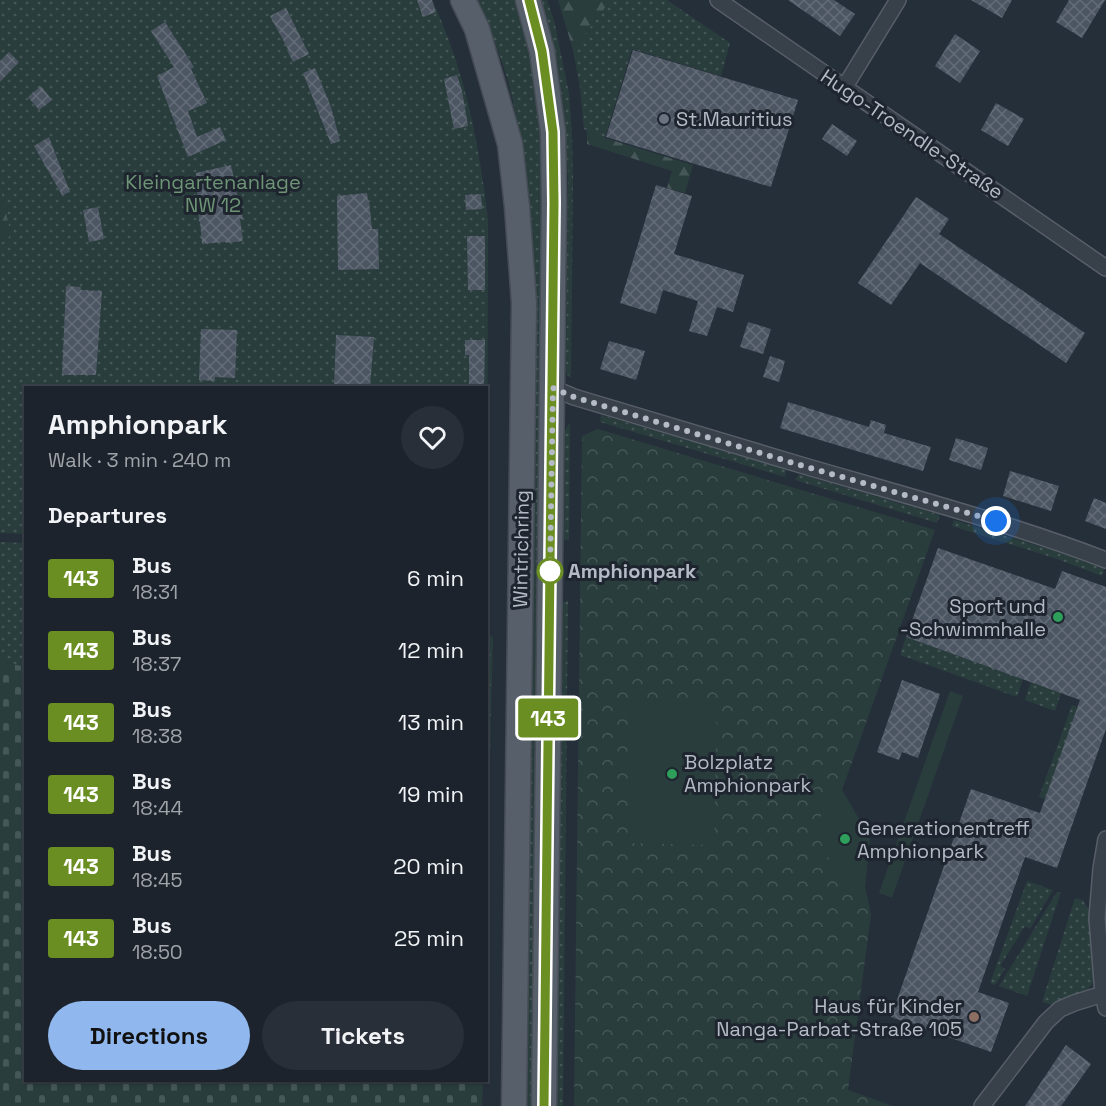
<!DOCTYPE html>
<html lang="en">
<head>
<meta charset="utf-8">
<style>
  :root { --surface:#1c232c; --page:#292f38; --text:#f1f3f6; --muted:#a0a4a9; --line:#3a4048; --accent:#90b8ee }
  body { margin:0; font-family:"Space Grotesk",sans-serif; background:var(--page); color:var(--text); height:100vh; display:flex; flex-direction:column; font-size:22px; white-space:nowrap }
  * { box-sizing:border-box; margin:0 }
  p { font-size:20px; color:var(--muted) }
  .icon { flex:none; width:33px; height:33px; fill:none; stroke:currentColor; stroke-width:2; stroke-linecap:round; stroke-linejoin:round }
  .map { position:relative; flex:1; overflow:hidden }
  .drawer { position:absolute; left:24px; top:386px; width:464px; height:696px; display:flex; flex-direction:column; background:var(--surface); border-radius:0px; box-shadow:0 2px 4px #0004,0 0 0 2px var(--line) }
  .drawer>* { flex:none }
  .badge { padding:0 12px; border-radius:4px; font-size:21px; line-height:39px }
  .you { position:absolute; width:30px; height:30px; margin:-15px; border:4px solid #fff; border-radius:50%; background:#1a73e8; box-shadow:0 0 0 9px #1a73e833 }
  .map>.badge { position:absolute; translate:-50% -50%; box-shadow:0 0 0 3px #fff }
  h2 { padding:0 24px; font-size:22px; line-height:54px }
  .round { display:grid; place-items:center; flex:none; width:63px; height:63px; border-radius:32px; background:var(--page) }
  .summary { display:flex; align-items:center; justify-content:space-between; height:102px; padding:0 24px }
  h1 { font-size:28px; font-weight:600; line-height:45px }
  .primary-button { display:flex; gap:12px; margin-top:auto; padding:12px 24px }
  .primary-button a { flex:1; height:69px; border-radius:36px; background:var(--accent); color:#111; font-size:24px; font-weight:600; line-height:69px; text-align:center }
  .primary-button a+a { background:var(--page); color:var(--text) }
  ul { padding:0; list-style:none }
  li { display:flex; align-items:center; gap:18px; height:72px; padding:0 24px }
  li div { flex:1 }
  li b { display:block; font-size:22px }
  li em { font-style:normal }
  li .badge { min-width:66px; font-weight:700; text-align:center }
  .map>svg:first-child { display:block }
  .grass { fill:url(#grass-dots) }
  .forest { fill:url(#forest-firs) }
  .cemetery { fill:url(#cemetery-stones) }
  .park { fill:url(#park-crowns) }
  .pitch { fill:#2a3d3d }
  .building { fill:url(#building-cross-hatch) }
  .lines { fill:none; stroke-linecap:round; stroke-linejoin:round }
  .minor-casing { stroke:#575e68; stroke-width:18 }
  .primary-casing { stroke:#454c56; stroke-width:27 }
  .minor { stroke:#38404a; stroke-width:15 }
  .primary { stroke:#575f6a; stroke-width:24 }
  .line-casing { stroke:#fff; stroke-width:14 }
  .line { stroke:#6b8e23; stroke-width:9 }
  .walk { stroke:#b4bbc6; stroke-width:6; stroke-dasharray:0 10.8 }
  .worship-dot { fill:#6b7280; stroke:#1e252f; stroke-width:2 }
  .stop-dot { fill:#fff; stroke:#6b8e23; stroke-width:3 }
  .leisure-dot { fill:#2e9e5b; stroke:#1e252f; stroke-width:2 }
  .education-dot { fill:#8d6e63; stroke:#1e252f; stroke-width:2 }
  .labels { text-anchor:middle; stroke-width:6; stroke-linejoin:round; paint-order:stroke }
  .poi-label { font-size:20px; fill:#b4bbc6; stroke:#1e252f; text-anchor:start }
  .street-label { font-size:20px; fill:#b4bbc6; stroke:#1e252f }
  .park-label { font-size:20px; fill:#6d9575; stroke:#1e252f }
  .stop-label { font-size:20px; font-weight:bold; fill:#b4bbc6; stroke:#1e252f; text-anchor:start }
</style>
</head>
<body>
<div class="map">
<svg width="1106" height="1106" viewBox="0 0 1106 1106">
  <defs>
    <pattern id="grass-dots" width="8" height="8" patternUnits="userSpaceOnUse" patternTransform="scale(1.5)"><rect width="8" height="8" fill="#2a3d3d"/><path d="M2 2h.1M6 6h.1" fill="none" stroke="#465758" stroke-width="1.8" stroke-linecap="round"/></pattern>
    <pattern id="forest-firs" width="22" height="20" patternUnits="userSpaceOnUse" patternTransform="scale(1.5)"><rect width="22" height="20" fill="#2a3d3d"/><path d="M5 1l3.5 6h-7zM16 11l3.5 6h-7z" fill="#465758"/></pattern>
    <pattern id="cemetery-stones" width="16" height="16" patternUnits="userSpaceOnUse" patternTransform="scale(1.5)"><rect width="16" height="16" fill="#2a3d3d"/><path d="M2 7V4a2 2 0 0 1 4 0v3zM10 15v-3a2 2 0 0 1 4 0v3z" fill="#465758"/></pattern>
    <pattern id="park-crowns" width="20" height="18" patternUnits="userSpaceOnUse" patternTransform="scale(1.5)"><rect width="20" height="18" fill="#2a3d3d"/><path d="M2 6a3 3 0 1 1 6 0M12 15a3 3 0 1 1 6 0" fill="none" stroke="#465758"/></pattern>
    <pattern id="building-cross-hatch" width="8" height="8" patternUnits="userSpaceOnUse" patternTransform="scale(1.5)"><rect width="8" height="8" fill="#4b5662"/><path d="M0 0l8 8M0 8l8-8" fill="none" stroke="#636c77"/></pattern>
  </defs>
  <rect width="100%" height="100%" fill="#252f3a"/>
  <!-- grass -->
  <path class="grass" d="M 0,0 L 432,0 C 465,69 479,144 488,219 L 487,568 L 486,387 L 26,387 L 25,534 L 0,533 Z
    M 477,0 L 516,0 L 536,79 L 541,115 L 543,152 L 533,1106 L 527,1106 L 536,299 C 531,226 527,152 508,81 C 500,53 489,27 477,0 Z
    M 542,0 L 547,0 L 554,20 L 569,93 L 572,134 L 573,177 L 571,378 L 568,376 L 566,371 L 568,178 L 566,136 L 557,60 Z
    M 611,0 L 667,0 L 730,43 L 721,76 L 632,49 L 605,138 L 584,129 L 580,88 L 573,50 Z
    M 601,415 L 786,469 L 785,477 L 600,422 Z
    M 570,423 L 569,540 L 564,540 L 565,431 L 568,425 Z
    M 799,474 L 940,515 L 937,523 L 795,480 Z
    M 954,520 L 1061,553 L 1104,569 L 1102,576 L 1057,559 L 952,526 Z
    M 0,542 L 25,543 L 25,667 L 0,661 Z
    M 568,601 L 563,1106 L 557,1106 L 563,602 Z
    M 906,637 L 1023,679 L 1017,697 L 900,655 Z
    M 1031,682 L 1061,693 L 1055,711 L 1025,700 Z
    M 1072,705 L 1078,707 L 1045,799 L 1039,797 Z
    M 1027,881 L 1053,890 L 1030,929 L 1025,926 L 1000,966 L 1005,969 L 995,985 L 990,983 Z
    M 1057,892 L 1061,892 L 1027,996 L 999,986 Z
    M 1075,898 L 1083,900 L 1093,918 L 1095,975 C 1091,1000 1068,993 1052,1005 L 1042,1002 Z"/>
  <!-- forest -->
  <path class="forest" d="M 558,0 L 611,0 L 573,50 Z
    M 587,130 L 605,138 L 693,165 L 685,193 L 667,188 L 672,171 L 587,144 Z
    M 0,187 L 9,226 L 10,235 L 6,242 L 0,241 Z
    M 486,635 L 491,635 L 493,638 L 490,761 L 486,761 Z"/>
  <!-- cemetery -->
  <path class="cemetery" d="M 0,661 L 25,667 L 26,1080 L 483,1080 L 482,1106 L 0,1106 Z
    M 486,761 L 490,761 L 486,937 Z"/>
  <!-- park -->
  <path class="park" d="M 598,429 L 935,530 L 842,790 L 870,838 L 865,886 L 871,914 L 848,1090 L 893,1106 L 574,1106 L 582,436 Z"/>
  <!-- pitch -->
  <path class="pitch" d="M 950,691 L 963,696 L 892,898 L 879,893 Z
    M 631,702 L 717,704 L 714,845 L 628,843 Z
    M 842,790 L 870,838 L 865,886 L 844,890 L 820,840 L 822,797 L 834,795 Z"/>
  <!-- building -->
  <path class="building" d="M 417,0 L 432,0 L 436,12 L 423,17 Z
    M 788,0 L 834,0 L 855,14 L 840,36 Z
    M 971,0 L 1012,0 L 1002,18 Z
    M 1069,0 L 1105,0 L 1082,38 L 1056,22 Z
    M 286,8 L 309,54 L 293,62 L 287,50 L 288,49 L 270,16 Z
    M 165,22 L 194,67 L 191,69 L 207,103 L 188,111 L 197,137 L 220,127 L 226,140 L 188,157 L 157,76 L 174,67 L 151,31 Z
    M 955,34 L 980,51 L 960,83 L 935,66 Z
    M 633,50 L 798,100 L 771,187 L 606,137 Z
    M 9,52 L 19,62 L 0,82 L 0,61 Z
    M 315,68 L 331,107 L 340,141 L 331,144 L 303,73 Z
    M 457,75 L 462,91 L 468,126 L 454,129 L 444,79 Z
    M 41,86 L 52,100 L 39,110 L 28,97 Z
    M 996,103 L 1024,119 L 1008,146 L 981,130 Z
    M 832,124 L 857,141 L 847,156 L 822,139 Z
    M 49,137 L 70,192 L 62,195 L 34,146 Z
    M 231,165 L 239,203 L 240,203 L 243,219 L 240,219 L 243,241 L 226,243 L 226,242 L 202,244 L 200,221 L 199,222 L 196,173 Z
    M 656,185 L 692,196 L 674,254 L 744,275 L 733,312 L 717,307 L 707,336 L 689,331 L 698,301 L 663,290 L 656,314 L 620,303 Z
    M 367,193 L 368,201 L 369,201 L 372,229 L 378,229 L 379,269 L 338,270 L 337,196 Z
    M 481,194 L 482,209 L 466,210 L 465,195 Z
    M 916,197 L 949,219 L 939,234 L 1085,333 L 1066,363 L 920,263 L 891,305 L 858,283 Z
    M 98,207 L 104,239 L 89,242 L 83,210 Z
    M 467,236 L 485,236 L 485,290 L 468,290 Z
    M 66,286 L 81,287 L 81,290 L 102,291 L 96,375 L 62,375 Z
    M 748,322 L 771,329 L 763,354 L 740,347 Z
    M 201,329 L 237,330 L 235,378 L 215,377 L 215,381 L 199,380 Z
    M 336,335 L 374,337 L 370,387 L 334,387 Z
    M 465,340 L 485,340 L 484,387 L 469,387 L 469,355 L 465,355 Z
    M 609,341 L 645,351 L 636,380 L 600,369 Z
    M 770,356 L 785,361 L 779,382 L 763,377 Z
    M 788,402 L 869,427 L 871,420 L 886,425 L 884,433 L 931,447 L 923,471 L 780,428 Z
    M 956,438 L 988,448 L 981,470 L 949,460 Z
    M 1010,471 L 1059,486 L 1051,511 L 1003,496 Z
    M 1094,498 L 1106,503 L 1106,529 L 1085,521 Z
    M 938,548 L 1055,589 L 1062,571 L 1106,587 L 1106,729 L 1057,868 L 1025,857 L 978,992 L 1009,1003 L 991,1052 L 891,1017 L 971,789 L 1040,813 L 1080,700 L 906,637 Z
    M 902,680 L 940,694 L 918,758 L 902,752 L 899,760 L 877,752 Z
    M 1066,1045 L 1091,1064 L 1061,1106 L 1025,1106 Z"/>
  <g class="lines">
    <defs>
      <path id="minor" d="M 718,0 L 1106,268
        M 844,88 L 898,0
        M 553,388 L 574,397 C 650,420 726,443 801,465 C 904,495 1006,522 1106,560
        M 1106,839 L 1101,869 L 1097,918 L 1103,994 L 1106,1008
        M 982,1106 L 1046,1022 L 1060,1009 L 1074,1003 L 1103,994"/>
      <path id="primary" d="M 463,0 L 477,29 L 510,144 L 517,207 L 524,303 L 514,1106
        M 528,0 L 542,51 L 553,132 L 554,203 L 544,1106"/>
    </defs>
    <!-- minor casing -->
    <use href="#minor" class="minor-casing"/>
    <!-- primary casing -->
    <use href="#primary" class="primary-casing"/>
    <!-- minor -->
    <use href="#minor" class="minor"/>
    <!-- primary -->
    <use href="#primary" class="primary"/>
  </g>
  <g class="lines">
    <defs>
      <path id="line" d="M 529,0 L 542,51 L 553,132 L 554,203 L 544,1106"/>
    </defs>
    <!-- line casing -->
    <use href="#line" class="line-casing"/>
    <!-- line -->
    <use href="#line" class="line"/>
    <!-- walk -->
    <path class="walk" d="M 550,571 L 553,388 L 574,397 L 800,465 L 996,521"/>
  </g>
  <!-- markers -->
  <circle class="worship-dot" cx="664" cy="119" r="6"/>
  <circle class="stop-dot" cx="550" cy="571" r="12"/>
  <g class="leisure-dot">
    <circle cx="1058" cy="617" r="6"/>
    <circle cx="672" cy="774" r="6"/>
    <circle cx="845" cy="839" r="6"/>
  </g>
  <circle class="education-dot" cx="974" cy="1017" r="6"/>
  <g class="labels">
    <!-- poi labels -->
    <g class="poi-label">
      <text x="676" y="126">St.Mauritius</text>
      <text x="1046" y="613" text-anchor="end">Sport und<tspan x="1046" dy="23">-Schwimmhalle</tspan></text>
      <text x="684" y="769">Bolzplatz<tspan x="684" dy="23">Amphionpark</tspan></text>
      <text x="857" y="835">Generationentreff<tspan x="857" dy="23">Amphionpark</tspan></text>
      <text x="962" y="1013" text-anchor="end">Haus für Kinder<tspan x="962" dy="23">Nanga-Parbat-Straße 105</tspan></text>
    </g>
    <!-- street labels -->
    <g class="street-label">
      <text transform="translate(912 134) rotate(34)" y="7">Hugo-Troendle-Straße</text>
      <text transform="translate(521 549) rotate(-89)" y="7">Wintrichring</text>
    </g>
    <!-- park labels -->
    <g class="park-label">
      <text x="213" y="189">Kleingartenanlage<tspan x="213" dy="23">NW 12</tspan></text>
    </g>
    <!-- stop labels -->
    <g class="stop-label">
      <text x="568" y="578">Amphionpark</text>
    </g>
  </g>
</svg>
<div class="you" style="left:996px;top:521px"></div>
<b class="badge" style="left:548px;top:718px;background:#6b8e23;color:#fff">143</b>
<section class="drawer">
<div class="summary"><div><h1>Amphionpark</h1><p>Walk · 3 min · 240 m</p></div><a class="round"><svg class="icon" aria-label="heart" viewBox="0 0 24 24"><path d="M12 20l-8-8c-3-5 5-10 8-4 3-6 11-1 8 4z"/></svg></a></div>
<h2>Departures</h2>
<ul>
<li><span class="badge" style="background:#6b8e23;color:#fff">143</span><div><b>Bus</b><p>18:31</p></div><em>6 min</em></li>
<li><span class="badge" style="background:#6b8e23;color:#fff">143</span><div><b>Bus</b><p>18:37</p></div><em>12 min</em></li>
<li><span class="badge" style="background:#6b8e23;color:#fff">143</span><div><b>Bus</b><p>18:38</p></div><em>13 min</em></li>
<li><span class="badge" style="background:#6b8e23;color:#fff">143</span><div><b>Bus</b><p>18:44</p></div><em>19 min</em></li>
<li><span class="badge" style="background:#6b8e23;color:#fff">143</span><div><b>Bus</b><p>18:45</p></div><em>20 min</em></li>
<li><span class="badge" style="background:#6b8e23;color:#fff">143</span><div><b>Bus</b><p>18:50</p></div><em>25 min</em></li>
</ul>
<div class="primary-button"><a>Directions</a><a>Tickets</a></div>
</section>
</div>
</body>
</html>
